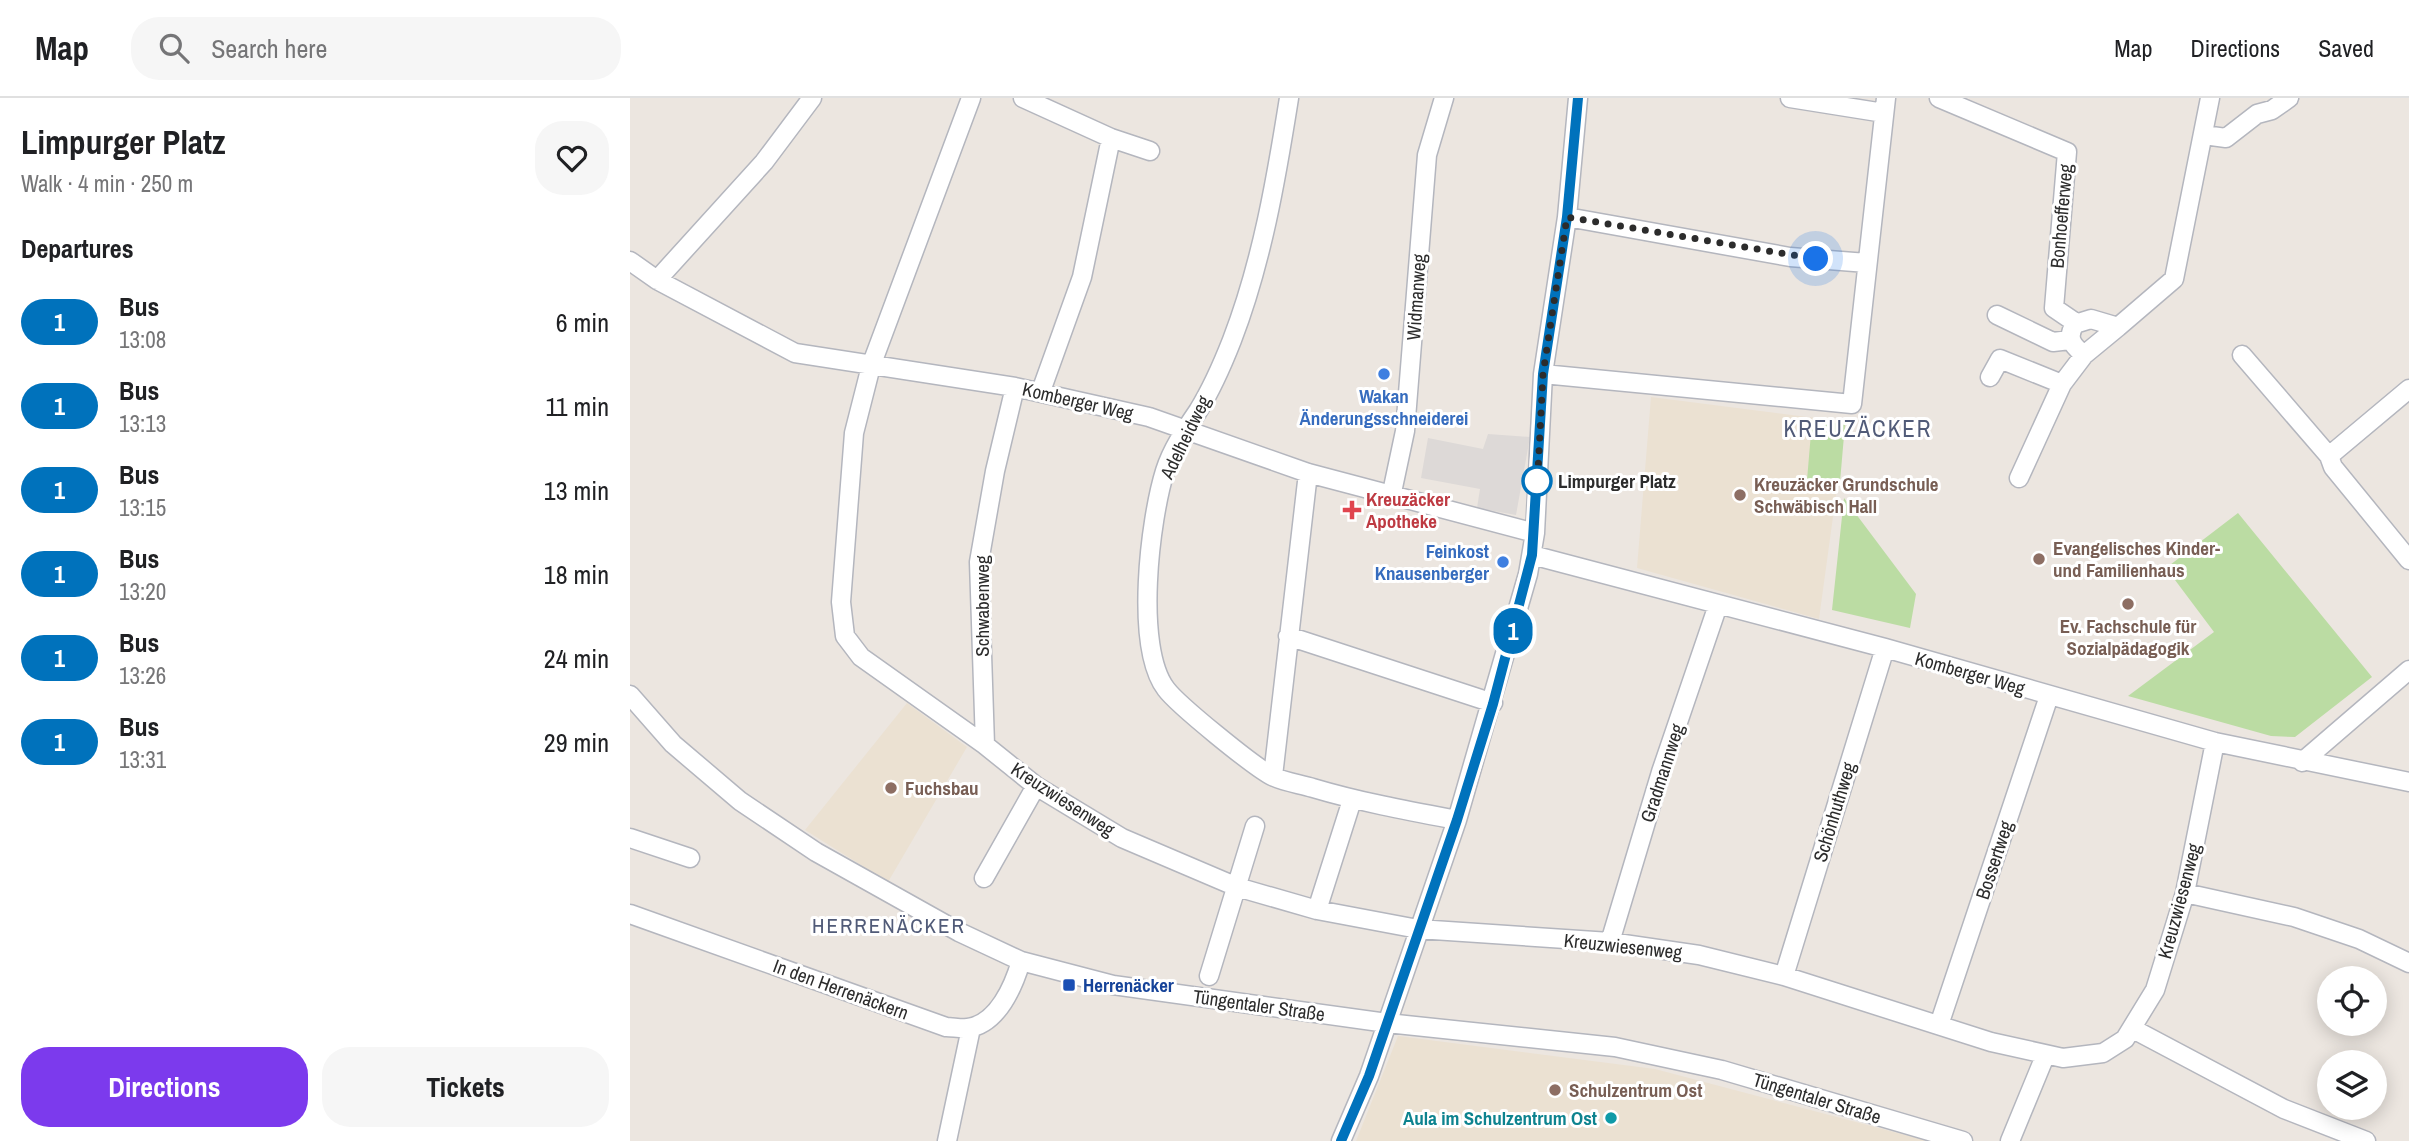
<!DOCTYPE html>
<html lang="en">
<head>
<meta charset="utf-8">
<style>
  :root { --surface:#fff; --page:#f6f6f6; --text:#202124; --muted:#757577; --line:#e0e0e0; --accent:#7c3aed }
  body { margin:0; font-family:"Archivo Narrow",sans-serif; background:var(--page); color:var(--text); height:100vh; display:flex; flex-direction:column; font-size:26px; white-space:nowrap }
  * { box-sizing:border-box; margin:0 }
  p { font-size:23px; color:var(--muted) }
  .icon { flex:none; width:38px; height:38px; fill:none; stroke:currentColor; stroke-width:2; stroke-linecap:round; stroke-linejoin:round }
  .map { position:relative; flex:1; overflow:hidden }
  .details { display:flex; flex-direction:column; background:var(--surface); width:630px }
  .details>* { flex:none }
  .badge { padding:0 14px; border-radius:23px; font-size:24px; line-height:46px }
  .tools { position:absolute; left:1687px; top:868px; display:grid; gap:14px }
  .tools a { display:grid; place-items:center; width:70px; height:70px; border-radius:50%; background:var(--surface); box-shadow:0 4px 18px #0003; font-size:35px }
  .you { position:absolute; width:35px; height:35px; margin:-18px; border:5px solid #fff; border-radius:50%; background:#1a73e8; box-shadow:0 0 0 10px #1a73e833 }
  .map>.badge { position:absolute; translate:-50% -50%; box-shadow:0 0 0 4px #fff }
  h2 { padding:0 21px; font-size:26px; line-height:63px }
  .round { display:grid; place-items:center; flex:none; width:74px; height:74px; border-radius:28px; background:var(--page) }
  .head { display:flex; align-items:center; justify-content:space-between; height:119px; padding:0 21px }
  h1 { font-size:33px; font-weight:800; line-height:52px }
  .action { display:flex; gap:14px; margin-top:auto; padding:14px 21px }
  .action a { flex:1; height:80px; border-radius:28px; background:var(--accent); color:#fff; font-size:28px; font-weight:800; line-height:80px; text-align:center }
  .action a+a { background:var(--page); color:var(--text) }
  ul { padding:0; list-style:none }
  li { display:flex; align-items:center; gap:21px; height:84px; padding:0 21px }
  li div { flex:1 }
  li b { display:block; font-size:26px }
  li em { font-style:normal }
  li .badge { min-width:77px; font-weight:700; text-align:center }
  header { display:flex; align-items:center; gap:42px; box-sizing:border-box; height:98px; padding:0 35px; background:var(--surface); border-bottom:2px solid var(--line) }
  header strong { font-size:33px }
  nav { display:flex; gap:38px; margin-inline-start:auto; font-size:24px }
  .search { width:490px; height:63px; background:var(--page); display:flex; align-items:center; gap:18px; box-sizing:border-box; padding:0 24px; border-radius:28px; color:var(--muted); font-size:26px }
  main { display:flex; flex:1; min-height:0 }
  .map>svg:first-child { display:block }
  .education { fill:#ebe1d2 }
  .green { fill:#bbdca3 }
  .plaza { fill:#ddd9d7 }
  .lines { fill:none; stroke-linecap:round; stroke-linejoin:round }
  .minor-casing { stroke:#b4b6be; stroke-width:21 }
  .minor { stroke:#fff; stroke-width:18 }
  .line-casing { stroke:#fff; stroke-width:16 }
  .line { stroke:#0072bc; stroke-width:10 }
  .walk { stroke:#2c2c2c; stroke-width:7; stroke-dasharray:0 12.6 }
  .shop-dot { fill:#3f7fe0; stroke:#fff; stroke-width:2.5 }
  .stop-dot { fill:#fff; stroke:#0072bc; stroke-width:3.5 }
  .education-dot { fill:#8d6e63; stroke:#fff; stroke-width:2.5 }
  .health-dot { fill:#e0444e; stroke:#fff; stroke-width:2.5 }
  .transit-dot { fill:#1a4fb4; stroke:#fff; stroke-width:2.5 }
  .culture-dot { fill:#0f9aa8; stroke:#fff; stroke-width:2.5 }
  .labels { text-anchor:middle; stroke-width:6; stroke-linejoin:round; paint-order:stroke }
  .street-label { font-size:19px; fill:#2c2c2c; stroke:#fff }
  .shop-label { font-size:19px; font-weight:bold; fill:#366cbe; stroke:#fff }
  .stop-label { font-size:19px; font-weight:bold; fill:#2c2c2c; stroke:#fff; text-anchor:start }
  .education-label { font-size:19px; font-weight:bold; fill:#785e54; stroke:#fff; text-anchor:start }
  .health-label { font-size:19px; font-weight:bold; fill:#be3a42; stroke:#fff; text-anchor:start }
  .transit-label { font-size:19px; font-weight:bold; fill:#164399; stroke:#fff; text-anchor:start }
  .culture-label { font-size:19px; font-weight:bold; fill:#0d838f; stroke:#fff; text-anchor:end }
  .neighbourhood-label { font-size:21px; letter-spacing:2px; fill:#515b78; stroke:#fff }
  .quarter-label { font-size:23px; letter-spacing:2px; fill:#515b78; stroke:#fff }
</style>
</head>
<body>
<header>
<strong>Map</strong>
<div class="search"><svg class="icon" aria-label="search" viewBox="0 0 24 24"><circle cx="10" cy="10" r="6"/><path d="M15 15l6 6"/></svg>Search here</div>
<nav><a>Map</a><a>Directions</a><a>Saved</a></nav>
</header>
<main>
<section class="details">
<div class="head"><div><h1>Limpurger Platz</h1><p>Walk · 4 min · 250 m</p></div><a class="round"><svg class="icon" aria-label="heart" viewBox="0 0 24 24"><path d="M12 20l-8-8c-3-5 5-10 8-4 3-6 11-1 8 4z"/></svg></a></div>
<h2>Departures</h2>
<ul>
<li><span class="badge" style="background:#0072bc;color:#fff">1</span><div><b>Bus</b><p>13:08</p></div><em>6 min</em></li>
<li><span class="badge" style="background:#0072bc;color:#fff">1</span><div><b>Bus</b><p>13:13</p></div><em>11 min</em></li>
<li><span class="badge" style="background:#0072bc;color:#fff">1</span><div><b>Bus</b><p>13:15</p></div><em>13 min</em></li>
<li><span class="badge" style="background:#0072bc;color:#fff">1</span><div><b>Bus</b><p>13:20</p></div><em>18 min</em></li>
<li><span class="badge" style="background:#0072bc;color:#fff">1</span><div><b>Bus</b><p>13:26</p></div><em>24 min</em></li>
<li><span class="badge" style="background:#0072bc;color:#fff">1</span><div><b>Bus</b><p>13:31</p></div><em>29 min</em></li>
</ul>
<div class="action"><a>Directions</a><a>Tickets</a></div>
</section>
<div class="map">
<svg width="1779" height="1043" viewBox="0 0 1779 1043">
  <rect width="100%" height="100%" fill="#ece6e0"/>
  <!-- education -->
  <path class="education" d="M 1021,299 L 1216,324 L 1189,521 L 1007,470 Z
    M 277,605 L 337,649 L 258,784 L 175,732 Z
    M 768,938 L 1025,971 L 1298,1043 L 726,1043 Z"/>
  <!-- green -->
  <path class="green" d="M 1182,323 L 1215,326 L 1210,384 L 1177,382 Z
    M 1214,400 L 1286,496 L 1280,530 L 1202,512 Z
    M 1608,415 L 1742,579 L 1665,639 L 1641,638 L 1498,598 L 1584,534 L 1536,470 Z"/>
  <!-- plaza -->
  <path class="plaza" d="M 858,336 L 900,339 L 886,417 L 847,410 L 850,391 L 791,380 L 798,340 L 853,351 Z"/>
  <g class="lines">
    <defs>
      <path id="minor" d="M 341,0 L 241,268 L 224,335 L 211,504 L 215,538 L 231,559 L 355,647 L 406,688 L 492,740 L 607,789 L 687,812 L 788,831 L 980,844 L 1069,857 L 1154,878 L 1361,944 L 1433,960 L 1473,955 L 1495,941 L 1525,892 L 1555,795 L 1585,644
        M 393,0 L 481,40 L 520,53
        M 659,0 C 646,82 632,164 602,242 C 593,265 581,292 568,313 C 555,332 542,351 535,373 C 520,421 504,549 536,591 C 548,607 623,668 642,678 C 654,684 670,686 683,690 C 730,704 779,713 827,722
        M 1160,0 L 1254,15
        M 1309,0 L 1437,54 L 1424,210 L 1446,225
        M 1574,37 L 1596,40 L 1627,16 L 1642,12 L 1659,0
        M 937,119 L 1160,159 L 1237,165
        M 0,163 L 27,182 L 165,255 L 385,289 L 519,319 L 678,375 L 905,435
        M 27,182 L 134,64 L 182,0
        M 1367,217 L 1423,244 L 1440,242
        M 1454,257 L 1488,229
        M 1612,257 L 1699,358
        M 913,276 L 1222,306 L 1256,0
        M 1360,279 L 1370,261 L 1432,286
        M 1779,291 L 1699,358 L 1703,369 L 1779,462
        M 411,293 L 452,179 L 481,40
        M 1389,380 L 1432,286 L 1454,257 C 1442,247 1436,240 1445,226 L 1461,221 L 1488,229 L 1544,181 L 1580,0
        M 761,399 L 775,333 L 797,57 L 814,0
        M 902,457 L 1255,550 L 1585,644 L 1779,684
        M 658,538 L 863,605
        M 0,597 L 43,646 L 110,703 L 186,754 L 329,834 L 391,863 L 483,887 L 757,925 L 985,949 L 1092,972 L 1333,1043
        M 355,647 L 349,464 L 365,373 L 385,289
        M 1672,664 L 1779,572
        M 643,678 L 678,375
        M 0,740 L 60,760
        M 354,780 L 406,688
        M 1555,795 L 1664,819 L 1729,841 L 1779,865
        M 687,812 L 722,702
        M 0,816 L 316,929 C 323,929 331,931 338,930 C 368,926 384,887 391,863
        M 980,844 L 1031,674 L 1088,507
        M 579,878 L 625,728
        M 1154,878 L 1255,550
        M 1309,927 L 1419,598
        M 1503,931 L 1654,1011 L 1736,1043
        M 317,1043 L 341,930
        M 711,1043 L 739,978 L 827,722 L 898,476 L 905,435 L 913,276 L 937,119 L 948,0
        M 1380,1043 L 1415,958"/>
    </defs>
    <!-- minor casing -->
    <use href="#minor" class="minor-casing"/>
    <!-- minor -->
    <use href="#minor" class="minor"/>
  </g>
  <g class="lines">
    <defs>
      <path id="line" d="M 711,1043 L 739,978 L 827,722 L 863,606 L 902,457 L 913,276 L 937,119 L 948,0"/>
    </defs>
    <!-- line casing -->
    <use href="#line" class="line-casing"/>
    <!-- line -->
    <use href="#line" class="line"/>
    <!-- walk -->
    <path class="walk" d="M 907,383 L 907,393 L 913,276 L 937,119 L 1186,161"/>
  </g>
  <!-- markers -->
  <g class="shop-dot">
    <circle cx="754" cy="276" r="7"/>
    <circle cx="873" cy="464" r="7"/>
  </g>
  <circle class="stop-dot" cx="907" cy="383" r="14"/>
  <g class="education-dot">
    <circle cx="1110" cy="397" r="7"/>
    <circle cx="1409" cy="461" r="7"/>
    <circle cx="1498" cy="506" r="7"/>
    <circle cx="261" cy="690" r="7"/>
    <circle cx="925" cy="992" r="7"/>
  </g>
  <path class="health-dot" d="M718.5 401.5h7v7h7v7h-7v7h-7v-7h-7v-7h7z"/>
  <rect class="transit-dot" x="432" y="880" width="14" height="14" rx="3.5"/>
  <circle class="culture-dot" cx="981" cy="1020" r="7"/>
  <g class="labels">
    <!-- street labels -->
    <g class="street-label">
      <text transform="translate(1431 118) rotate(-85)" y="7">Bonhoefferweg</text>
      <text transform="translate(786 199) rotate(-86)" y="7">Widmanweg</text>
      <text transform="translate(448 303) rotate(13)" y="7">Komberger Weg</text>
      <text transform="translate(555 339) rotate(-64)" y="7">Adelheidweg</text>
      <text transform="translate(352 508) rotate(-90)" y="7">Schwabenweg</text>
      <text transform="translate(1340 575) rotate(16)" y="7">Komberger Weg</text>
      <text transform="translate(1032 675) rotate(-72)" y="7">Gradmannweg</text>
      <text transform="translate(433 701) rotate(33)" y="7">Kreuzwiesenweg</text>
      <text transform="translate(1204 714) rotate(-73)" y="7">Schönhuthweg</text>
      <text transform="translate(1364 762) rotate(-72)" y="7">Bossertweg</text>
      <text transform="translate(1549 803) rotate(-75)" y="7">Kreuzwiesenweg</text>
      <text transform="translate(993 848) rotate(6)" y="7">Kreuzwiesenweg</text>
      <text transform="translate(211 891) rotate(20)" y="7">In den Herrenäckern</text>
      <text transform="translate(629 907) rotate(8)" y="7">Tüngentaler Straße</text>
      <text transform="translate(1187 1000) rotate(17)" y="7">Tüngentaler Straße</text>
    </g>
    <!-- shop labels -->
    <g class="shop-label">
      <text x="754" y="305">Wakan<tspan x="754" dy="22">Änderungsschneiderei</tspan></text>
      <text x="859" y="460" text-anchor="end">Feinkost<tspan x="859" dy="22">Knausenberger</tspan></text>
    </g>
    <!-- stop labels -->
    <g class="stop-label">
      <text x="928" y="390">Limpurger Platz</text>
    </g>
    <!-- education labels -->
    <g class="education-label">
      <text x="1124" y="393">Kreuzäcker Grundschule<tspan x="1124" dy="22">Schwäbisch Hall</tspan></text>
      <text x="1423" y="457">Evangelisches Kinder-<tspan x="1423" dy="22">und Familienhaus</tspan></text>
      <text x="1498" y="535" text-anchor="middle">Ev. Fachschule für<tspan x="1498" dy="22">Sozialpädagogik</tspan></text>
      <text x="275" y="697">Fuchsbau</text>
      <text x="939" y="999">Schulzentrum Ost</text>
    </g>
    <!-- health labels -->
    <g class="health-label">
      <text x="736" y="408">Kreuzäcker<tspan x="736" dy="22">Apotheke</tspan></text>
    </g>
    <!-- transit labels -->
    <g class="transit-label">
      <text x="453" y="894">Herrenäcker</text>
    </g>
    <!-- culture labels -->
    <g class="culture-label">
      <text x="967" y="1027">Aula im Schulzentrum Ost</text>
    </g>
    <!-- neighbourhood labels -->
    <g class="neighbourhood-label">
      <text x="259" y="835">HERRENÄCKER</text>
    </g>
    <!-- quarter labels -->
    <g class="quarter-label">
      <text x="1228" y="339">KREUZÄCKER</text>
    </g>
  </g>
</svg>
<div class="tools">
<a><svg class="icon" aria-label="locate" viewBox="0 0 24 24"><circle cx="12" cy="12" r="6"/><path d="M12 2v4M12 18v4M2 12h4M18 12h4"/></svg></a>
<a><svg class="icon" aria-label="layers" viewBox="0 0 24 24"><path d="M12 4l9 5-9 5-9-5zM3 14l9 5 9-5"/></svg></a>
</div>
<div class="you" style="left:1186px;top:161px"></div>
<b class="badge" style="left:883px;top:533px;background:#0072bc;color:#fff">1</b>
</div>
</main>
</body>
</html>
